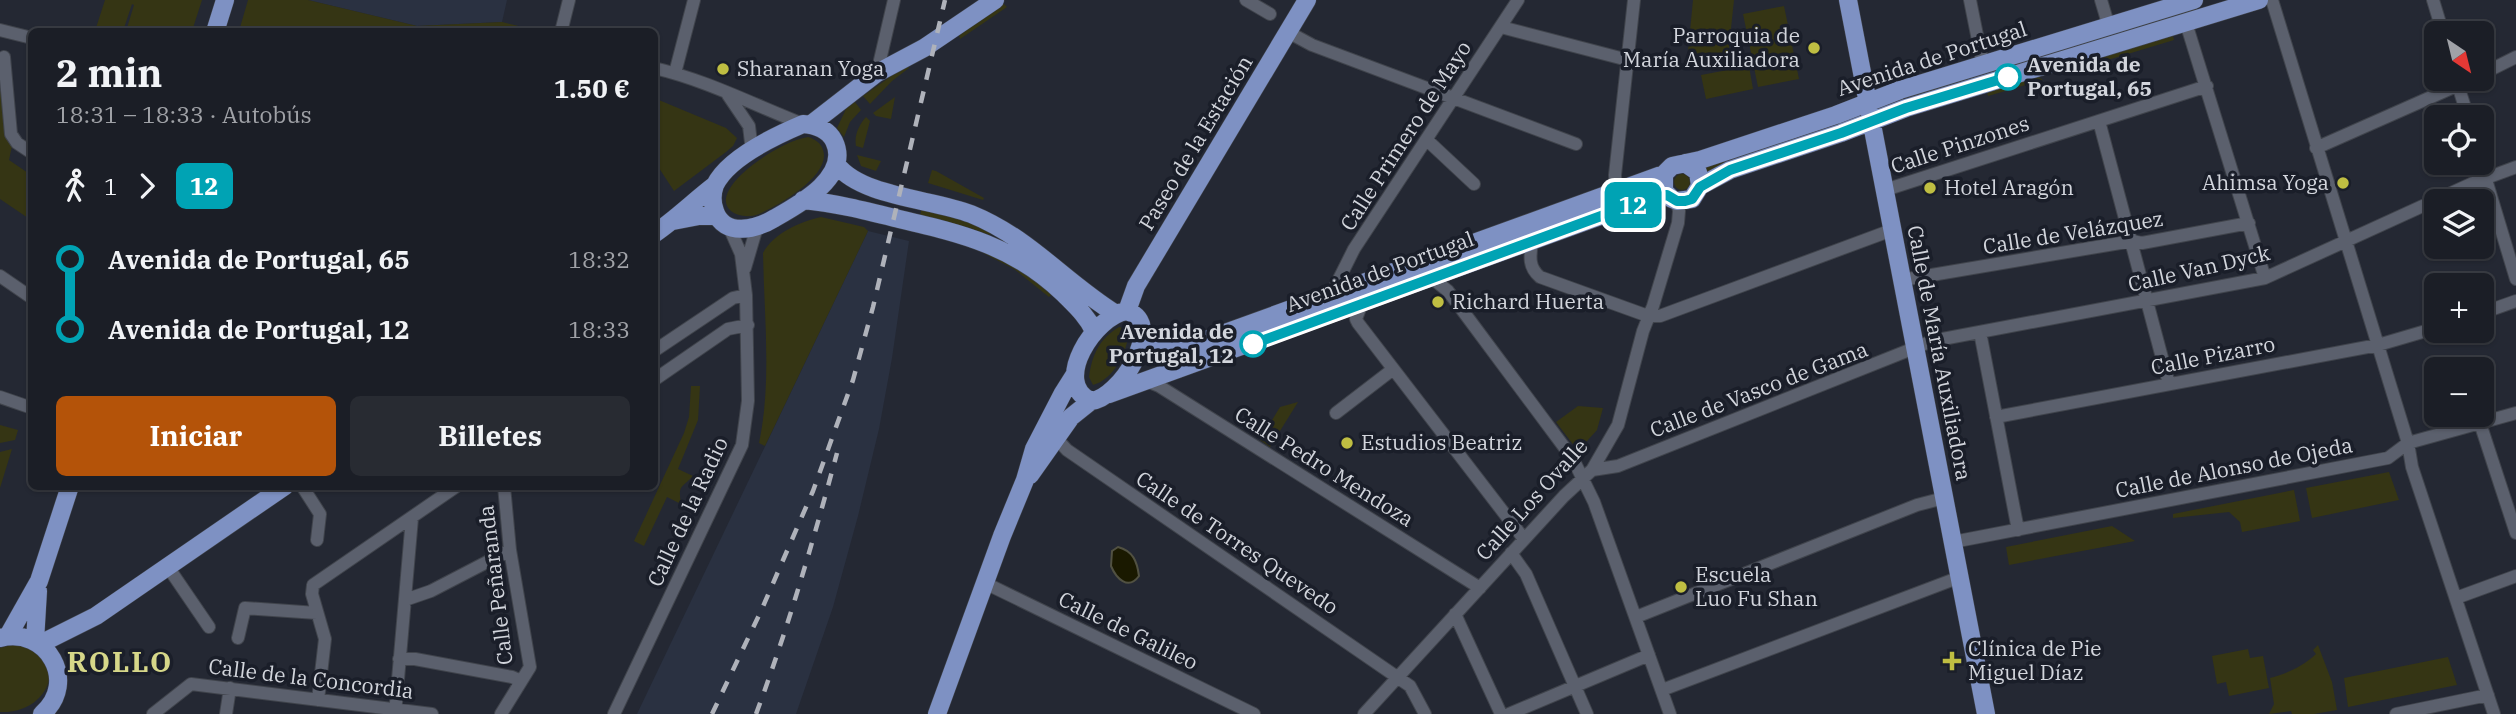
<!DOCTYPE html>
<html lang="es">
<head>
<meta charset="utf-8">
<style>
  :root { --surface:#1b1e26; --page:#282b32; --text:#f1f3f6; --muted:#a0a2a7; --line:#393c43; --accent:#b45309 }
  body { margin:0; font-family:"IBM Plex Serif",serif; background:var(--page); color:var(--text); height:100vh; display:flex; flex-direction:column; font-size:26px; white-space:nowrap }
  * { box-sizing:border-box; margin:0 }
  p { font-size:23px; color:var(--muted) }
  .icon { flex:none; width:38px; height:38px; fill:none; stroke:currentColor; stroke-width:2; stroke-linecap:round; stroke-linejoin:round }
  .map { position:relative; flex:1; overflow:hidden }
  .side { position:absolute; left:28px; top:28px; width:630px; height:462px; display:flex; flex-direction:column; background:var(--surface); border-radius:10px; box-shadow:0 2px 5px #0004,0 0 0 2px var(--line) }
  .side>* { flex:none }
  .badge { padding:0 14px; border-radius:10px; font-size:24px; line-height:46px }
  .needle { width:46px; rotate:145deg }
  .buttons { position:absolute; left:2424px; top:21px; display:grid; gap:14px }
  .buttons a { display:grid; place-items:center; width:70px; height:70px; border-radius:10px; background:var(--surface); box-shadow:0 2px 5px #0004,0 0 0 2px var(--line); font-size:35px }
  .map>.badge { position:absolute; translate:-50% -50%; box-shadow:0 0 0 4px #fff }
  .legs { display:flex; align-items:center; gap:10px; height:77px; padding:0 28px; font-size:23px }
  .legs p { margin-inline-start:auto }
  .head { display:flex; align-items:center; justify-content:space-between; height:119px; padding:0 28px }
  h1 { font-size:38px; font-weight:800; line-height:52px }
  .primary-button { display:flex; gap:14px; margin-top:auto; padding:14px 28px }
  .primary-button a { flex:1; height:80px; border-radius:10px; background:var(--accent); color:#fff; font-size:28px; font-weight:800; line-height:80px; text-align:center }
  .primary-button a+a { background:var(--page); color:var(--text) }
  ul { padding:0 28px; list-style:none }
  li { display:flex; align-items:center; gap:24px; height:70px; font-size:26px }
  li i { display:grid; place-items:center; width:10px; height:100%; margin:0 9px; background:currentColor }
  li i::after { content:''; width:18px; height:18px; margin:-9px; border:5px solid; border-radius:50%; background:var(--surface) }
  li p { margin-inline-start:auto }
  li:first-child i { background:linear-gradient(#0000 50%,currentColor 0) }
  li:last-child i { background:linear-gradient(currentColor 50%,#0000 0) }
  .map>svg:first-child { display:block }
  .built { fill:#2a3141 }
  .green { fill:#353514 }
  .water { fill:#1a1900; stroke:#515142; stroke-width:2 }
  .lines { fill:none; stroke-linecap:round; stroke-linejoin:round }
  .minor-casing { stroke:#40444c; stroke-width:14 }
  .primary-casing { stroke:#40444c; stroke-width:19 }
  .minor { stroke:#5b606d; stroke-width:12 }
  .primary { stroke:#7e91c3; stroke-width:18 }
  .rail { stroke:#afb2ba; stroke-width:4.5; stroke-dasharray:12 12; stroke-linecap:butt }
  .line-1-casing { stroke:#fff; stroke-width:16 }
  .line-1 { stroke:#00a3b4; stroke-width:10 }
  .poi-dot { fill:#bfbe42; stroke:#1a1e29; stroke-width:2.5 }
  .stop-1-dot { fill:#fff; stroke:#00a3b4; stroke-width:3.5 }
  .labels { text-anchor:middle; stroke-width:7; stroke-linejoin:round; paint-order:stroke }
  .poi-label { font-size:21px; fill:#d2d5dc; stroke:#1a1e29; text-anchor:start }
  .street-label { font-size:21px; fill:#d2d5dc; stroke:#1a1e29 }
  .stop-label { font-size:21px; font-weight:bold; fill:#d2d5dc; stroke:#1a1e29; text-anchor:start }
  .district-label { font-size:28px; font-weight:bold; letter-spacing:2px; fill:#d6d789; stroke:#1a1e29 }
</style>
</head>
<body>
<div class="map">
<svg width="2516" height="714" viewBox="0 0 2516 714">
  <rect width="100%" height="100%" fill="#242833"/>
  <!-- built -->
  <path class="built" d="M 308,0 L 507,0 L 502,22 L 417,26 Z
    M 868,231 L 909,241 L 892,358 L 879,429 L 858,516 L 833,607 L 796,714 L 637,714 Z"/>
  <!-- green -->
  <path class="green" d="M 105,0 L 202,0 L 192,31 L 126,31 L 134,5 L 132,4 L 123,31 L 95,31 Z
    M 248,0 L 308,0 L 417,26 L 502,22 L 535,30 L 239,31 Z
    M 1693,0 L 1734,0 L 1727,66 L 1687,62 Z
    M 1004,4 L 1007,7 L 960,39 L 959,35 Z
    M 1784,6 L 1799,79 L 1758,87 L 1743,14 Z
    M 2195,7 L 2196,12 L 1910,100 L 1909,95 Z
    M 2173,36 L 2174,40 L 2068,72 L 2071,66 Z
    M 907,65 L 909,68 L 892,81 L 870,104 L 863,96 Z
    M 1749,66 L 1753,89 L 1706,99 L 1701,75 Z
    M 2037,76 L 2043,80 L 1988,96 L 1987,92 Z
    M 0,87 L 3,91 L 7,140 L 12,146 L 9,160 L 31,175 L 31,220 L 0,199 Z
    M 895,97 L 891,119 L 876,116 L 873,113 Z
    M 654,98 L 726,128 L 737,138 L 733,146 L 726,152 L 674,191 L 655,162 Z
    M 855,102 L 861,110 L 850,122 L 844,137 L 837,128 L 846,109 Z
    M 866,117 L 870,121 L 863,148 L 856,146 C 854,135 859,125 866,117 Z
    M 1831,125 L 1833,128 L 1776,145 L 1708,172 L 1705,168 Z
    M 808,137 C 815,139 821,143 823,150 C 832,175 778,206 759,214 C 742,221 717,211 729,190 C 740,169 785,140 808,137 Z
    M 857,155 L 881,161 L 876,171 L 861,166 Z
    M 932,170 L 936,171 L 984,198 L 983,200 L 928,183 Z
    M1674 182a8 8 0 1 1 16 0a8 8 0 1 1-16 0Z
    M 922,206 L 960,217 L 992,231 L 990,235 L 970,228 L 920,216 Z
    M 821,217 L 864,227 L 868,231 L 765,446 L 759,443 C 772,382 764,316 763,253 C 773,234 799,222 821,217 Z
    M 984,250 L 1017,267 L 1052,294 L 1049,297 L 1014,269 L 983,253 Z
    M 1119,327 L 1124,328 L 1128,331 C 1129,351 1113,380 1093,385 L 1089,377 C 1092,355 1099,339 1119,327 Z
    M 691,386 L 700,386 L 698,420 L 678,469 L 693,476 C 681,489 678,484 681,504 L 667,497 L 644,546 L 634,541 L 684,433 L 689,417 Z
    M 1298,402 L 1270,447 L 1260,440 L 1280,407 Z
    M 1578,406 L 1603,408 L 1597,430 L 1578,451 L 1556,422 Z
    M 0,425 L 18,430 L 15,440 L 0,443 Z
    M 12,449 L 0,488 L 0,452 Z
    M 2389,472 L 2399,500 L 2312,518 L 2306,488 Z
    M 2294,490 L 2300,521 L 2242,532 L 2240,522 L 2229,512 L 2173,518 L 2173,514 Z
    M 2112,526 L 2135,541 L 2009,565 L 2006,547 Z
    M 12,645 C 72,649 54,714 0,712 L 0,648 Z
    M 2318,645 L 2332,682 L 2337,710 L 2314,714 L 2292,714 L 2291,711 L 2269,714 L 2274,704 L 2270,678 C 2288,673 2302,667 2316,654 L 2313,650 Z
    M 2248,649 L 2250,658 L 2263,656 L 2269,688 L 2229,696 L 2226,682 L 2217,684 L 2212,656 Z
    M 2448,657 L 2457,685 L 2348,707 L 2344,678 Z"/>
  <!-- water -->
  <path class="water" d="M 1118,547 C 1133,551 1137,561 1139,576 C 1128,591 1116,578 1111,566 L 1112,551 Z"/>
  <g class="lines">
    <defs>
      <path id="minor" d="M 1246,0 L 1270,14
        M 1970,0 L 1983,65
        M 2101,0 L 2109,27
        M 2272,0 L 2408,443 L 2412,467 L 2494,714
        M 2433,0 L 2443,33
        M 2186,23 L 2265,278
        M 1501,27 L 1628,60
        M 0,30 L 32,38
        M 561,32 L 569,0
        M 1288,32 L 1312,45 L 1576,144
        M 4,57 L 11,134 L 17,143 L 32,153
        M 654,68 C 706,80 754,105 803,124
        M 675,73 L 694,0
        M 877,73 L 894,0
        M 2482,74 L 2516,57
        M 2456,79 L 2468,117
        M 728,95 L 749,126 L 752,151
        M 2099,121 L 2169,384
        M 1427,140 L 1474,184
        M 2316,148 L 2472,79
        M 2481,163 L 2516,279
        M 1885,190 L 2207,86
        M 1616,193 L 1615,175 L 1634,0
        M 1532,241 C 1530,256 1528,267 1540,277 L 1648,316 L 1660,316 L 1892,230
        M 745,268 L 757,227
        M 0,276 L 32,298
        M 1432,278 L 1448,291 L 1573,459 L 1594,502 L 1670,714
        M 1902,280 L 2132,241 L 2142,243 L 2249,223
        M 1331,295 L 1354,249 L 1518,0
        M 1362,303 L 1356,319 L 1358,323 L 1524,539
        M 2482,313 L 2516,301
        M 1980,332 L 2018,530
        M 654,351 L 733,298 L 746,295
        M 654,380 L 728,329 L 748,325
        M 1147,381 L 1159,386 L 1480,588
        M 0,397 L 32,408
        M 1336,413 L 1392,370
        M 1996,417 L 2378,345 L 2436,328
        M 2480,423 L 2516,533
        M 1056,438 L 1067,450 L 1410,686 L 1425,714
        M 1592,470 L 1618,466 L 1932,341 L 2265,278 L 2473,183 L 2516,167
        M 302,486 L 320,514 L 317,540
        M 1953,542 L 2388,458 L 2408,443 L 2516,413
        M 1511,553 L 1526,574 L 1587,714
        M 168,567 L 209,627
        M 985,583 L 1254,714
        M 2456,598 L 2516,576
        M 405,600 L 431,591 L 510,550
        M 1455,614 L 1501,714
        M 1636,617 L 1917,505 L 1944,498
        M 238,638 L 245,608 L 317,613
        M 399,659 L 415,659 L 512,677 L 521,681
        M 1662,690 L 1960,577
        M 318,700 L 325,639 L 312,594 L 313,585 L 457,486
        M 153,714 L 191,684 L 432,714
        M 226,714 L 230,688
        M 395,714 L 412,518
        M 501,714 L 530,667 L 510,550 L 504,486
        M 614,714 L 742,445 L 748,401 L 746,295 L 741,254 L 729,227
        M 1364,714 L 1564,496 L 1592,470 L 1618,425 L 1643,331 L 1653,306 L 1678,223 L 1679,211 L 1677,201
        M 1509,714 L 1649,655
        M 2396,714 L 2488,695"/>
      <path id="primary" d="M 1848,0 L 1986,714
        M 215,32 L 225,0
        M 803,124 C 815,125 828,129 834,141 C 851,176 800,204 775,218 C 757,229 724,238 715,211 C 712,203 712,193 715,185 C 728,158 777,135 803,124 Z
        M 810,125 L 877,73 L 924,48 L 995,0
        M 1685,163 L 1698,172 L 1700,186 L 1692,199 L 1677,201 L 1672,199 L 1664,191 L 1664,174 L 1672,166 L 1700,160 L 1836,115 L 1900,90 L 2194,0
        M 837,165 C 862,197 933,199 971,214 C 1030,238 1063,281 1116,314
        M 1700,186 L 1730,170 L 1841,133 L 1906,108 L 2259,0
        M 803,200 C 836,203 867,211 899,219 C 963,234 1014,246 1064,294 C 1076,306 1087,316 1094,331
        M 673,221 L 699,216 L 717,216
        M 654,234 C 676,219 694,201 715,185
        M 1127,311 L 1136,286 L 1307,0
        M 1127,311 C 1167,325 1119,399 1091,401 C 1051,383 1095,315 1127,311 Z
        M 1143,338 L 1162,348 L 1178,350 L 1664,174
        M 1109,394 L 1650,198 L 1667,195
        M 1030,475 L 1071,417 L 1091,401
        M 8,636 L 39,581 L 70,486
        M 0,638 C 47,626 79,682 42,714
        M 35,641 L 38,591
        M 40,644 L 96,616 L 285,486
        M 937,714 L 1002,536 L 1025,480 L 1034,449 L 1063,393 L 1075,374"/>
    </defs>
    <!-- minor casing -->
    <use href="#minor" class="minor-casing"/>
    <!-- primary casing -->
    <use href="#primary" class="primary-casing"/>
    <!-- minor -->
    <use href="#minor" class="minor"/>
    <!-- primary -->
    <use href="#primary" class="primary"/>
    <!-- rail -->
    <path class="rail" d="M 712,714 L 761,611 L 813,491 L 853,380 L 873,307 L 945,0
      M 756,714 C 788,628 813,542 837,453"/>
  </g>
  <g class="lines">
    <defs>
      <path id="line-1" d="M 1253,344 L 1650,198 L 1667,195 L 1677,201 L 1685,201 L 1692,199 L 1700,187 L 1730,170 L 1841,133 L 1906,108 L 2008,77"/>
    </defs>
    <!-- line-1 casing -->
    <use href="#line-1" class="line-1-casing"/>
    <!-- line-1 -->
    <use href="#line-1" class="line-1"/>
  </g>
  <!-- markers -->
  <g class="poi-dot">
    <circle cx="1814" cy="48" r="7"/>
    <circle cx="723" cy="69" r="7"/>
    <circle cx="2343" cy="183" r="7"/>
    <circle cx="1930" cy="188" r="7"/>
    <circle cx="1438" cy="302" r="7"/>
    <circle cx="1347" cy="443" r="7"/>
    <circle cx="1681" cy="587" r="7"/>
    <path d="M1948.5 650.5h7v7h7v7h-7v7h-7v-7h-7v-7h7z"/>
  </g>
  <g class="stop-1-dot">
    <circle cx="2008" cy="77" r="12"/>
    <circle cx="1253" cy="344" r="12"/>
  </g>
  <g class="labels">
    <!-- poi labels -->
    <g class="poi-label">
      <text x="1800" y="43" text-anchor="end">Parroquia de<tspan x="1800" dy="24">María Auxiliadora</tspan></text>
      <text x="737" y="76">Sharanan Yoga</text>
      <text x="2329" y="190" text-anchor="end">Ahimsa Yoga</text>
      <text x="1944" y="195">Hotel Aragón</text>
      <text x="1452" y="309">Richard Huerta</text>
      <text x="1361" y="450">Estudios Beatriz</text>
      <text x="1695" y="582">Escuela<tspan x="1695" dy="24">Luo Fu Shan</tspan></text>
      <text x="1968" y="656">Clínica de Pie<tspan x="1968" dy="24">Miguel Díaz</tspan></text>
    </g>
    <!-- street labels -->
    <g class="street-label">
      <text transform="translate(1932 59) rotate(-18)" y="7">Avenida de Portugal</text>
      <text transform="translate(1406 136) rotate(-57)" y="7">Calle Primero de Mayo</text>
      <text transform="translate(1196 143) rotate(-59)" y="7">Paseo de la Estación</text>
      <text transform="translate(1960 145) rotate(-18)" y="7">Calle Pinzones</text>
      <text transform="translate(2073 233) rotate(-9)" y="7">Calle de Velázquez</text>
      <text transform="translate(2199 269) rotate(-13)" y="7">Calle Van Dyck</text>
      <text transform="translate(1380 272) rotate(-20)" y="7">Avenida de Portugal</text>
      <text transform="translate(1939 353) rotate(79)" y="7">Calle de María Auxiliadora</text>
      <text transform="translate(2213 356) rotate(-11)" y="7">Calle Pizarro</text>
      <text transform="translate(1759 390) rotate(-21)" y="7">Calle de Vasco de Gama</text>
      <text transform="translate(1324 467) rotate(32)" y="7">Calle Pedro Mendoza</text>
      <text transform="translate(2234 468) rotate(-11)" y="7">Calle de Alonso de Ojeda</text>
      <text transform="translate(1532 500) rotate(-48)" y="7">Calle Los Ovalle</text>
      <text transform="translate(688 512) rotate(-65)" y="7">Calle de la Radio</text>
      <text transform="translate(1237 543) rotate(34)" y="7">Calle de Torres Quevedo</text>
      <text transform="translate(496 585) rotate(-97)" y="7">Calle Peñaranda</text>
      <text transform="translate(1128 631) rotate(26)" y="7">Calle de Galileo</text>
      <text transform="translate(311 679) rotate(7)" y="7">Calle de la Concordia</text>
    </g>
    <!-- stop labels -->
    <g class="stop-label">
      <text x="2027" y="72">Avenida de<tspan x="2027" dy="24">Portugal, 65</tspan></text>
      <text x="1234" y="339" text-anchor="end">Avenida de<tspan x="1234" dy="24">Portugal, 12</tspan></text>
    </g>
    <!-- district labels -->
    <g class="district-label">
      <text x="120" y="672">ROLLO</text>
    </g>
  </g>
</svg>
<div class="buttons">
<a><svg class="needle" viewBox="-14 -14 28 28"><path d="M0-13l5 13h-10z" fill="#e53935"/><path d="M0 13l5-13h-10z" fill="#a0a2a7"/></svg></a>
<a><svg class="icon" aria-label="locate" viewBox="0 0 24 24"><circle cx="12" cy="12" r="6"/><path d="M12 2v4M12 18v4M2 12h4M18 12h4"/></svg></a>
<a><svg class="icon" aria-label="layers" viewBox="0 0 24 24"><path d="M12 4l9 5-9 5-9-5zM3 14l9 5 9-5"/></svg></a>
<a>+</a>
<a>−</a>
</div>
<b class="badge" style="left:1633px;top:205px;background:#00a3b4;color:#fff">12</b>
<section class="side">
<div class="head"><div><h1>2 min</h1><p>18:31 – 18:33 · Autobús</p></div><b>1.50 €</b></div>
<div class="legs"><svg class="icon" aria-label="walk" viewBox="0 0 24 24"><circle cx="13" cy="4" r="2"/><path d="M13 8l-2 6 4 7M11 14l-3 7M7 12l3-4h3l4 4"/></svg>1<svg class="icon" aria-label="forward" viewBox="0 0 24 24"><path d="M9 5l7 7-7 7"/></svg><b class="badge" style="background:#00a3b4;color:#fff">12</b></div>
<ul>
<li><i style="color:#00a3b4"></i><b>Avenida de Portugal, 65</b><p>18:32</p></li>
<li><i style="color:#00a3b4"></i><b>Avenida de Portugal, 12</b><p>18:33</p></li>
</ul>
<div class="primary-button"><a>Iniciar</a><a>Billetes</a></div>
</section>
</div>
</body>
</html>
